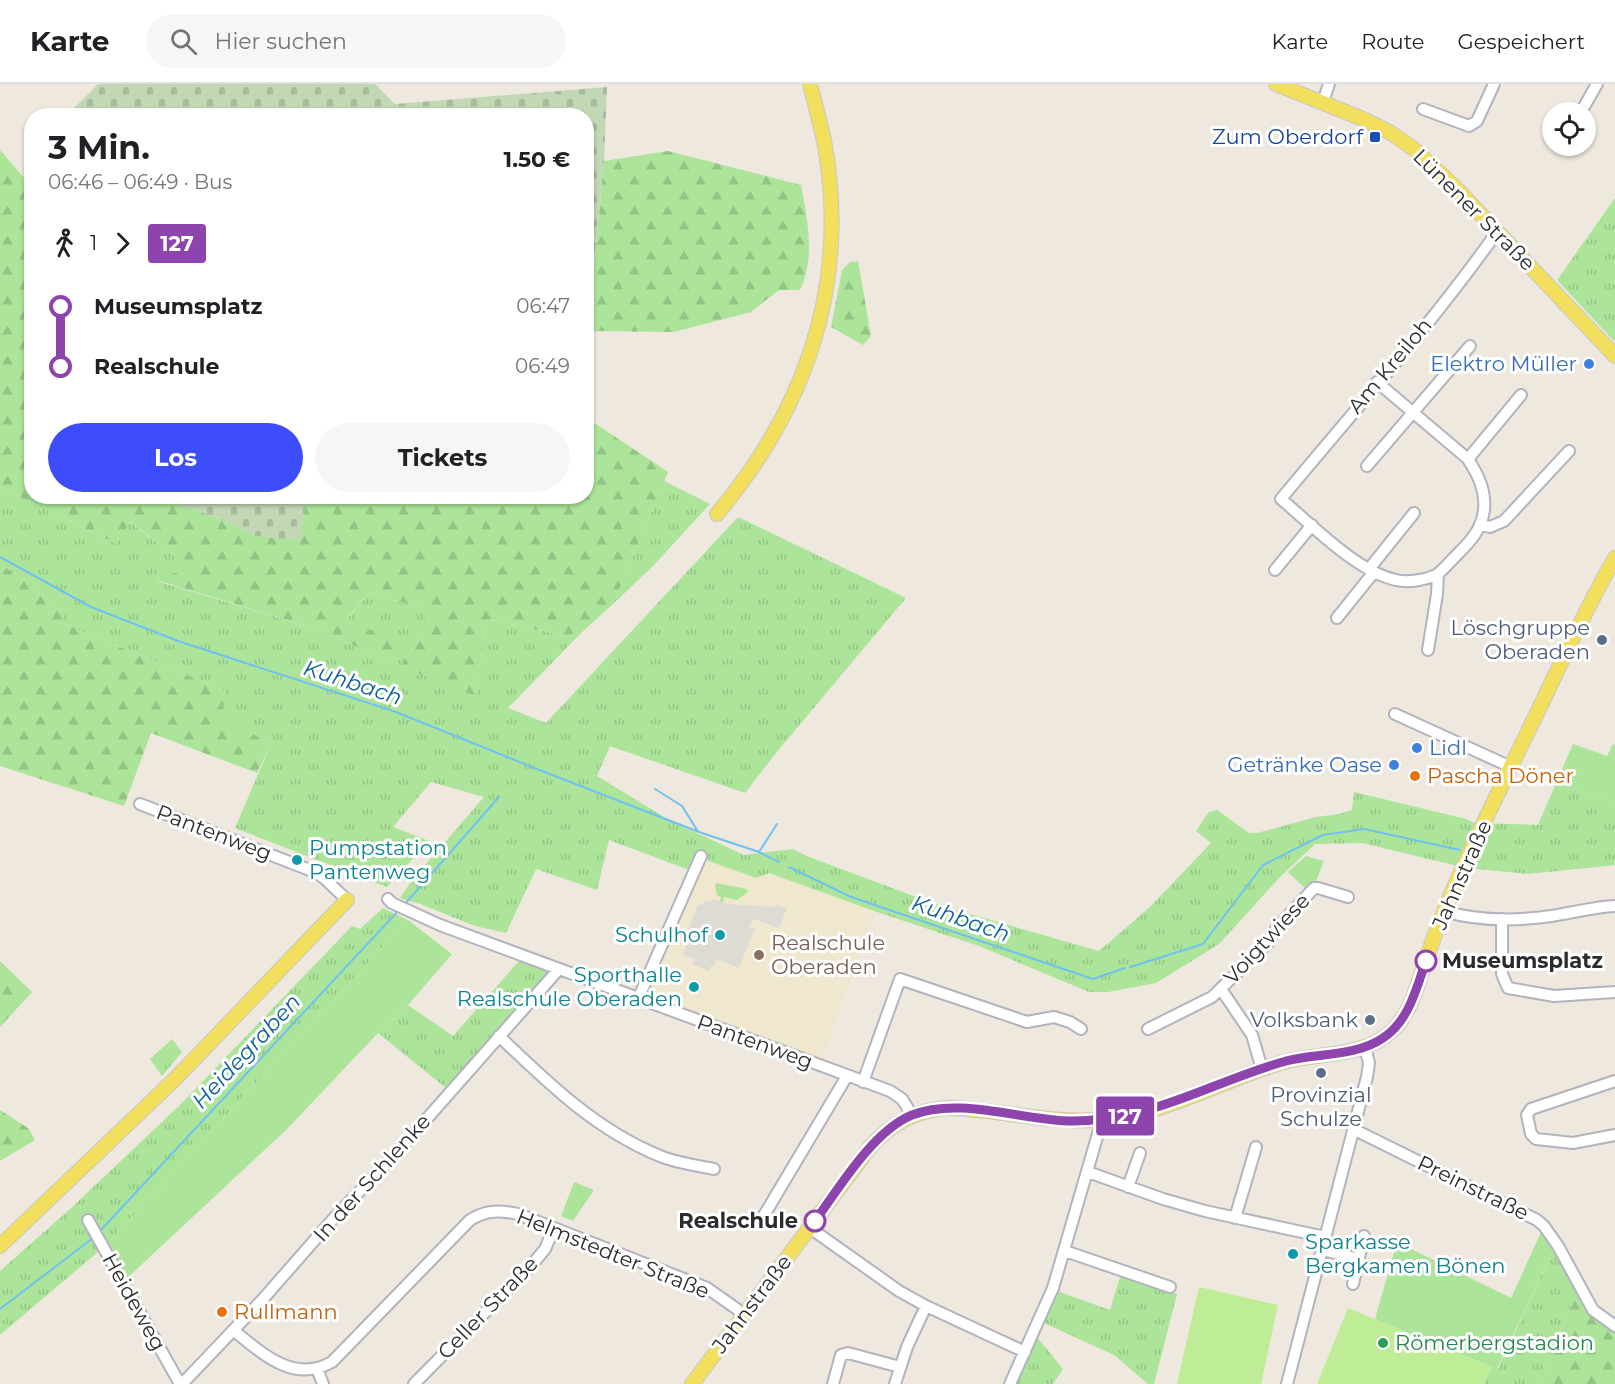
<!DOCTYPE html>
<html lang="de">
<head>
<meta charset="utf-8">
<style>
  :root { --surface:#fff; --page:#f6f6f6; --text:#202124; --muted:#757577; --line:#e0e0e0; --accent:#3d4dfc }
  body { margin:0; font-family:Montserrat,sans-serif; background:var(--page); color:var(--text); height:100vh; display:flex; flex-direction:column; font-size:22px; white-space:nowrap }
  * { box-sizing:border-box; margin:0 }
  p { font-size:20px; color:var(--muted) }
  .icon { flex:none; width:33px; height:33px; fill:none; stroke:currentColor; stroke-width:2; stroke-linecap:round; stroke-linejoin:round }
  .map { position:relative; flex:1; overflow:hidden }
  .drawer { position:absolute; left:24px; top:24px; width:570px; height:396px; display:flex; flex-direction:column; background:var(--surface); border-radius:24px; box-shadow:0 2px 4px #0004 }
  .drawer>* { flex:none }
  .badge { padding:0 12px; border-radius:4px; font-size:21px; line-height:39px }
  .fabs { position:absolute; left:1542px; top:18px; display:grid; gap:12px }
  .fabs a { display:grid; place-items:center; width:54px; height:54px; border-radius:50%; background:var(--surface); box-shadow:0 2px 4px #0004; font-size:30px }
  .map>.badge { position:absolute; translate:-50% -50%; box-shadow:0 0 0 3px #fff }
  .legs { display:flex; align-items:center; gap:9px; height:66px; padding:0 24px; font-size:20px }
  .legs p { margin-inline-start:auto }
  .headline { display:flex; align-items:center; justify-content:space-between; height:102px; padding:0 24px }
  h1 { font-size:33px; font-weight:700; line-height:45px }
  .primary-button { display:flex; gap:12px; margin-top:auto; padding:12px 24px }
  .primary-button a { flex:1; height:69px; border-radius:36px; background:var(--accent); color:#fff; font-size:24px; font-weight:700; line-height:69px; text-align:center }
  .primary-button a+a { background:var(--page); color:var(--text) }
  ul { padding:0 24px; list-style:none }
  li { display:flex; align-items:center; gap:21px; height:60px; font-size:22px }
  li i { display:grid; place-items:center; width:9px; height:100%; margin:0 8px; background:currentColor }
  li i::after { content:''; width:15px; height:15px; margin:-8px; border:4px solid; border-radius:50%; background:var(--surface) }
  li p { margin-inline-start:auto }
  li:first-child i { background:linear-gradient(#0000 50%,currentColor 0) }
  li:last-child i { background:linear-gradient(currentColor 50%,#0000 0) }
  header { display:flex; align-items:center; gap:36px; box-sizing:border-box; height:84px; padding:0 30px; background:var(--surface); border-bottom:2px solid var(--line) }
  header strong { font-size:28px }
  nav { display:flex; gap:33px; margin-inline-start:auto; font-size:21px }
  .search { width:420px; height:54px; background:var(--page); display:flex; align-items:center; gap:15px; box-sizing:border-box; padding:0 21px; border-radius:33px; color:var(--muted); font-size:22px }
  .map>svg:first-child { display:block }
  .education { fill:#efe8ce }
  .grass { fill:url(#grass-tufts) }
  .forest { fill:url(#forest-firs) }
  .cemetery { fill:url(#cemetery-stones) }
  .park { fill:#ace49a }
  .pitch { fill:#bfec96 }
  .plaza { fill:#dedbd5 }
  .lines { fill:none; stroke-linecap:round; stroke-linejoin:round }
  .stream { stroke:#71c1f0; stroke-width:2 }
  .minor-casing { stroke:#b2b3bf; stroke-width:14 }
  .major-casing { stroke:#c8c8c8; stroke-width:16 }
  .minor { stroke:#fff; stroke-width:10 }
  .major { stroke:#f2df5e; stroke-width:14 }
  .line-1-casing { stroke:#fff; stroke-width:14 }
  .line-1 { stroke:#8e44ad; stroke-width:9 }
  .transit-dot { fill:#1a4fb4; stroke:#fff; stroke-width:2 }
  .shop-dot { fill:#3f7fe0; stroke:#fff; stroke-width:2 }
  .service-dot { fill:#5c6f8a; stroke:#fff; stroke-width:2 }
  .food-dot { fill:#e8710a; stroke:#fff; stroke-width:2 }
  .culture-dot { fill:#0f9aa8; stroke:#fff; stroke-width:2 }
  .education-dot { fill:#8d6e63; stroke:#fff; stroke-width:2 }
  .stop-1-dot { fill:#fff; stroke:#8e44ad; stroke-width:3 }
  .leisure-dot { fill:#2e9e5b; stroke:#fff; stroke-width:2 }
  .labels { text-anchor:middle; stroke-width:6; stroke-linejoin:round; paint-order:stroke }
  .transit-label { font-size:21px; fill:#164399; stroke:#fff; text-anchor:end }
  .street-label { font-size:21px; fill:#2c2c2c; stroke:#fff }
  .shop-label { font-size:21px; fill:#366cbe; stroke:#fff; text-anchor:end }
  .service-label { font-size:21px; fill:#4e5e75; stroke:#fff; text-anchor:end }
  .food-label { font-size:21px; fill:#c56008; stroke:#fff; text-anchor:start }
  .culture-label { font-size:21px; fill:#0d838f; stroke:#fff; text-anchor:start }
  .education-label { font-size:21px; fill:#785e54; stroke:#fff; text-anchor:start }
  .stop-label { font-size:21px; font-weight:bold; fill:#2c2c2c; stroke:#fff; text-anchor:start }
  .leisure-label { font-size:21px; fill:#27864d; stroke:#fff; text-anchor:start }
  .water-label { font-size:22px; font-style:italic; fill:#0c5e9f; stroke:#fff }
</style>
</head>
<body>
<header>
<strong>Karte</strong>
<div class="search"><svg class="icon" aria-label="search" viewBox="0 0 24 24"><circle cx="10" cy="10" r="6"/><path d="M15 15l6 6"/></svg>Hier suchen</div>
<nav><a>Karte</a><a>Route</a><a>Gespeichert</a></nav>
</header>
<div class="map">
<svg width="1615" height="1300" viewBox="0 0 1615 1300">
  <defs>
    <pattern id="grass-tufts" width="24" height="20" patternUnits="userSpaceOnUse" patternTransform="scale(1.5)"><rect width="24" height="20" fill="#ace49a"/><path d="M3 7l-1-3M5 7V3M7 7l1-3M15 17l-1-3M17 17v-4M19 17l1-3" fill="none" stroke="#94c485"/></pattern>
    <pattern id="forest-firs" width="22" height="20" patternUnits="userSpaceOnUse" patternTransform="scale(1.5)"><rect width="22" height="20" fill="#ace49a"/><path d="M5 1l3.5 6h-7zM16 11l3.5 6h-7z" fill="#94c485"/></pattern>
    <pattern id="cemetery-stones" width="16" height="16" patternUnits="userSpaceOnUse" patternTransform="scale(1.5)"><rect width="16" height="16" fill="#c2d8b5"/><path d="M2 7V4a2 2 0 0 1 4 0v3zM10 15v-3a2 2 0 0 1 4 0v3z" fill="#a7ba9c"/></pattern>
  </defs>
  <rect width="100%" height="100%" fill="#eee8de"/>
  <!-- education -->
  <path class="education" d="M 703,775 L 756,794 L 768,789 L 874,827 L 820,983 L 639,916 Z"/>
  <!-- grass -->
  <path class="grass" d="M 1615,114 L 1615,255 L 1614,257 L 1557,196 Z
    M 664,397 L 710,420 L 654,481 L 613,520 Z
    M 0,403 L 117,460 L 129,437 L 190,484 L 157,497 L 326,548 L 387,578 L 403,561 L 346,536 L 370,508 L 393,516 L 426,523 L 422,555 L 402,578 L 475,612 L 487,535 L 567,552 L 582,548 L 508,624 L 546,639 L 738,433 L 906,514 L 776,669 L 745,709 L 610,662 L 597,692 L 669,736 L 744,771 L 793,765 L 809,773 L 932,819 L 1099,867 L 1149,824 L 1211,759 L 1196,747 L 1209,728 L 1217,726 L 1249,749 L 1257,749 L 1316,733 L 1339,730 L 1352,726 L 1354,708 L 1466,735 L 1475,739 L 1538,741 L 1556,699 L 1615,718 L 1615,781 L 1528,790 L 1466,784 L 1362,759 L 1315,760 L 1281,792 L 1219,860 L 1156,899 L 1108,908 L 1089,908 L 979,862 L 874,827 L 769,789 L 756,794 L 703,775 L 697,789 L 609,756 L 597,806 L 536,785 L 506,849 L 475,842 L 420,820 L 400,814 L 413,795 L 484,713 L 431,698 L 393,743 L 429,757 L 387,803 L 235,744 L 271,660 L 221,633 L 226,607 L 62,539 L 61,526 L 0,479 Z
    M 383,824 L 408,836 L 105,1162 L 0,1251 L 0,1187 L 70,1125 L 181,1020 L 352,842 L 360,845 Z
    M 520,876 L 551,889 L 446,1004 L 378,949 L 408,921 L 453,952 Z
    M 172,955 L 182,968 L 162,992 L 150,975 Z
    M 1554,1164 L 1579,1205 L 1559,1251 L 1541,1300 L 1484,1300 L 1492,1283 L 1498,1285 Z
    M 1121,1190 L 1177,1210 L 1154,1300 L 1148,1300 L 1114,1271 L 1044,1239 L 1057,1207 L 1110,1226 Z
    M 1037,1253 L 1063,1285 L 1053,1300 L 1015,1300 Z"/>
  <!-- forest -->
  <path class="forest" d="M 0,66 L 31,102 L 32,223 L 25,239 L 32,245 L 32,412 L 157,413 L 221,435 L 255,452 L 300,456 L 306,413 L 586,412 L 587,334 L 668,388 L 613,520 L 582,548 L 567,552 L 487,535 L 475,612 L 407,585 L 402,578 L 422,555 L 425,523 L 393,516 L 370,508 L 346,535 L 404,561 L 387,578 L 326,548 L 156,496 L 189,484 L 130,437 L 117,460 L 0,403 Z
    M 668,67 L 801,101 C 807,135 816,173 800,206 L 779,206 L 751,228 L 674,248 L 588,247 L 604,77 Z
    M 858,177 L 871,252 L 863,261 L 831,243 L 842,186 L 850,178 Z
    M 0,479 L 61,526 L 62,539 L 226,607 L 222,633 L 271,660 L 257,689 L 151,649 L 124,722 L 0,682 Z
    M 0,877 L 32,908 L 0,943 Z
    M 0,1026 L 28,1044 L 35,1056 L 0,1077 Z
    M 1579,1205 L 1615,1244 L 1615,1300 L 1541,1300 L 1559,1251 Z"/>
  <!-- cemetery -->
  <path class="cemetery" d="M 98,0 L 375,0 L 395,20 L 607,3 L 604,77 L 587,252 L 586,32 L 79,31 L 73,25 Z
    M 157,413 L 306,413 L 300,457 L 255,452 L 221,435 Z"/>
  <!-- park -->
  <path class="park" d="M 1573,660 L 1607,672 L 1613,660 L 1615,661 L 1615,718 L 1556,699 Z
    M 1306,772 L 1324,777 L 1315,800 L 1306,805 L 1288,788 Z
    M 716,799 L 747,805 L 748,808 L 737,816 L 724,813 L 723,818 L 720,817 L 721,813 L 717,811 L 715,802 Z
    M 408,836 L 452,870 L 408,921 L 378,949 L 287,1045 L 125,1196 L 105,1162 Z
    M 574,1098 L 594,1106 L 573,1137 L 561,1132 Z
    M 1542,1146 L 1554,1164 L 1497,1285 L 1375,1235 L 1397,1158 L 1511,1214 Z"/>
  <!-- pitch -->
  <path class="pitch" d="M 1199,1203 L 1278,1221 L 1261,1300 L 1177,1300 Z
    M 1348,1224 L 1492,1283 L 1484,1300 L 1317,1300 Z"/>
  <!-- plaza -->
  <path class="plaza" d="M 714,815 L 728,820 L 775,823 L 776,821 L 787,824 L 779,844 L 753,835 L 749,843 L 755,845 L 739,884 L 717,875 L 714,882 L 711,882 L 709,887 L 692,880 L 694,875 L 683,871 L 690,852 L 687,850 L 698,821 L 702,821 L 705,817 L 710,818 Z"/>
  <g class="lines">
    <!-- stream -->
    <path class="stream" d="M 0,473 L 91,523 L 178,557 L 396,628 L 542,687 L 699,748 L 759,768 L 779,778
      M 655,705 L 682,722 L 697,746
      M 759,768 L 777,740
      M 789,783 L 851,813 L 1093,895 L 1125,884
      M 404,821 L 499,713
      M 1130,883 L 1203,860 L 1263,781 L 1323,751 L 1364,745 L 1460,766
      M 99,1148 L 400,825
      M 0,1225 L 93,1154"/>
    <defs>
      <path id="minor" d="M 1323,18 L 1329,0
        M 1423,25 L 1469,42 L 1477,37 L 1494,0
        M 1581,28 L 1597,0
        M 1377,298 L 1468,375 C 1478,391 1486,406 1484,426 C 1481,450 1465,462 1450,478 C 1446,482 1441,488 1436,491 C 1425,496 1408,499 1396,496 C 1357,488 1311,440 1281,415 C 1354,327 1431,241 1497,148
        M 1468,375 L 1521,311
        M 1367,382 L 1470,262
        M 1481,441 L 1490,443 L 1504,437 L 1569,367
        M 1369,485 L 1414,429
        M 1275,486 L 1312,441
        M 1337,534 L 1374,488
        M 1428,566 L 1437,510 L 1438,490
        M 1395,630 L 1511,683
        M 140,720 L 315,788 L 324,794 L 347,816
        M 388,815 L 392,819 L 440,841 L 890,1007 L 902,1015 L 912,1031
        M 1444,827 C 1477,837 1516,837 1551,832 C 1572,829 1593,823 1615,822
        M 1502,835 L 1502,890 L 1508,904 L 1554,912 L 1615,908
        M 1221,905 L 1252,951 L 1262,985
        M 638,915 L 701,772
        M 1148,945 L 1212,913 L 1268,859 L 1276,845 L 1314,804 L 1318,804 L 1348,813
        M 499,952 C 548,999 596,1046 660,1072 C 676,1079 696,1081 714,1085
        M 1615,997 L 1531,1025 L 1527,1031 L 1531,1050 L 1536,1055 L 1573,1059 L 1615,1051
        M 863,998 L 900,895 L 1027,938 L 1054,933 L 1070,938 L 1081,945
        M 1353,1045 L 1537,1136 L 1544,1142 L 1558,1162 L 1593,1226 L 1615,1242
        M 1088,1088 L 1163,1115 L 1205,1127 L 1325,1153
        M 1128,1103 L 1140,1069
        M 763,1133 L 847,992
        M 1235,1134 L 1256,1063
        M 88,1136 L 180,1300
        M 810,1144 L 899,1207 L 926,1222 L 1025,1268
        M 1322,1166 L 1359,1175
        M 1065,1167 L 1170,1203
        M 1353,1200 L 1364,1152
        M 233,1246 C 262,1269 293,1300 332,1278 L 470,1136 C 486,1126 499,1126 518,1130 L 707,1204 L 744,1230
        M 318,1287 L 323,1300
        M 182,1300 L 263,1215 L 334,1134 L 401,1064 L 559,885
        M 414,1300 L 531,1182 L 545,1165 L 554,1144
        M 833,1300 L 841,1271 L 848,1269 L 900,1283
        M 895,1300 L 907,1263 L 926,1222
        M 1010,1300 L 1053,1204 L 1102,1036
        M 1287,1300 L 1367,993 L 1369,979 L 1365,963"/>
      <path id="major" d="M 1276,0 L 1363,35 L 1391,49 L 1414,65 L 1455,103 L 1615,272
        M 717,430 C 806,324 849,201 825,62 C 821,41 815,21 810,0
        M 0,1162 L 175,995 L 347,816
        M 692,1300 L 871,1062 C 892,1039 916,1026 947,1024 C 997,1025 1045,1039 1095,1036 C 1162,1033 1221,996 1284,978 C 1319,968 1363,974 1392,947 C 1413,927 1419,894 1429,867 C 1436,847 1444,827 1452,808 C 1478,748 1507,691 1535,633 C 1561,580 1585,525 1615,474"/>
    </defs>
    <!-- minor casing -->
    <use href="#minor" class="minor-casing"/>
    <!-- major casing -->
    <use href="#major" class="major-casing"/>
    <!-- minor -->
    <use href="#minor" class="minor"/>
    <!-- major -->
    <use href="#major" class="major"/>
  </g>
  <g class="lines">
    <defs>
      <path id="line-1" d="M 815,1137 C 839,1104 873,1047 912,1031 C 960,1012 1023,1037 1073,1037 C 1155,1036 1211,998 1286,977 C 1317,969 1355,973 1383,954 C 1409,937 1416,905 1426,877"/>
    </defs>
    <!-- line-1 casing -->
    <use href="#line-1" class="line-1-casing"/>
    <!-- line-1 -->
    <use href="#line-1" class="line-1"/>
  </g>
  <!-- markers -->
  <rect class="transit-dot" x="1369" y="47" width="12" height="12" rx="3"/>
  <g class="shop-dot">
    <circle cx="1589" cy="280" r="6"/>
    <circle cx="1417" cy="664" r="6"/>
    <circle cx="1394" cy="681" r="6"/>
  </g>
  <g class="service-dot">
    <circle cx="1602" cy="556" r="6"/>
    <circle cx="1370" cy="936" r="6"/>
    <circle cx="1321" cy="989" r="6"/>
  </g>
  <g class="food-dot">
    <circle cx="1415" cy="692" r="6"/>
    <circle cx="222" cy="1228" r="6"/>
  </g>
  <g class="culture-dot">
    <circle cx="297" cy="776" r="6"/>
    <circle cx="720" cy="851" r="6"/>
    <circle cx="694" cy="903" r="6"/>
    <circle cx="1293" cy="1170" r="6"/>
  </g>
  <circle class="education-dot" cx="759" cy="871" r="6"/>
  <g class="stop-1-dot">
    <circle cx="1426" cy="877" r="10"/>
    <circle cx="815" cy="1137" r="10"/>
  </g>
  <circle class="leisure-dot" cx="1383" cy="1259" r="6"/>
  <g class="labels">
    <!-- transit labels -->
    <g class="transit-label">
      <text x="1363" y="60">Zum Oberdorf</text>
    </g>
    <!-- street labels -->
    <g class="street-label">
      <text transform="translate(1474 126) rotate(45)" y="7">Lünener Straße</text>
      <text transform="translate(1390 282) rotate(-50)" y="7">Am Kreiloh</text>
      <text transform="translate(214 749) rotate(21)" y="7">Pantenweg</text>
      <text transform="translate(1462 791) rotate(-66)" y="7">Jahnstraße</text>
      <text transform="translate(1267 855) rotate(-47)" y="7">Voigtwiese</text>
      <text transform="translate(755 958) rotate(20)" y="7">Pantenweg</text>
      <text transform="translate(372 1094) rotate(-48)" y="7">In der Schlenke</text>
      <text transform="translate(1473 1104) rotate(26)" y="7">Preinstraße</text>
      <text transform="translate(613 1170) rotate(22)" y="7">Helmstedter Straße</text>
      <text transform="translate(134 1218) rotate(61)" y="7">Heideweg</text>
      <text transform="translate(752 1220) rotate(-53)" y="7">Jahnstraße</text>
      <text transform="translate(488 1224) rotate(-46)" y="7">Celler Straße</text>
    </g>
    <!-- shop labels -->
    <g class="shop-label">
      <text x="1577" y="287">Elektro Müller</text>
      <text x="1429" y="671" text-anchor="start">Lidl</text>
      <text x="1382" y="688">Getränke Oase</text>
    </g>
    <!-- service labels -->
    <g class="service-label">
      <text x="1590" y="551">Löschgruppe<tspan x="1590" dy="24">Oberaden</tspan></text>
      <text x="1358" y="943">Volksbank</text>
      <text x="1321" y="1018" text-anchor="middle">Provinzial<tspan x="1321" dy="24">Schulze</tspan></text>
    </g>
    <!-- food labels -->
    <g class="food-label">
      <text x="1427" y="699">Pascha Döner</text>
      <text x="234" y="1235">Rullmann</text>
    </g>
    <!-- culture labels -->
    <g class="culture-label">
      <text x="309" y="771">Pumpstation<tspan x="309" dy="24">Pantenweg</tspan></text>
      <text x="708" y="858" text-anchor="end">Schulhof</text>
      <text x="682" y="898" text-anchor="end">Sporthalle<tspan x="682" dy="24">Realschule Oberaden</tspan></text>
      <text x="1305" y="1165">Sparkasse<tspan x="1305" dy="24">Bergkamen Bönen</tspan></text>
    </g>
    <!-- education labels -->
    <g class="education-label">
      <text x="771" y="866">Realschule<tspan x="771" dy="24">Oberaden</tspan></text>
    </g>
    <!-- stop labels -->
    <g class="stop-label">
      <text x="1442" y="884">Museumsplatz</text>
      <text x="798" y="1144" text-anchor="end">Realschule</text>
    </g>
    <!-- leisure labels -->
    <g class="leisure-label">
      <text x="1395" y="1266">Römerbergstadion</text>
    </g>
    <!-- water labels -->
    <g class="water-label">
      <text transform="translate(353 598) rotate(18)" y="8">Kuhbach</text>
      <text transform="translate(961 834) rotate(19)" y="8">Kuhbach</text>
      <text transform="translate(246 967) rotate(-47)" y="8">Heidegraben</text>
    </g>
  </g>
</svg>
<div class="fabs">
<a><svg class="icon" aria-label="locate" viewBox="0 0 24 24"><circle cx="12" cy="12" r="6"/><path d="M12 2v4M12 18v4M2 12h4M18 12h4"/></svg></a>
</div>
<b class="badge" style="left:1125px;top:1032px;background:#8e44ad;color:#fff">127</b>
<section class="drawer">
<div class="headline"><div><h1>3 Min.</h1><p>06:46 – 06:49 · Bus</p></div><b>1.50 €</b></div>
<div class="legs"><svg class="icon" aria-label="walk" viewBox="0 0 24 24"><circle cx="13" cy="4" r="2"/><path d="M13 8l-2 6 4 7M11 14l-3 7M7 12l3-4h3l4 4"/></svg>1<svg class="icon" aria-label="forward" viewBox="0 0 24 24"><path d="M9 5l7 7-7 7"/></svg><b class="badge" style="background:#8e44ad;color:#fff">127</b></div>
<ul>
<li><i style="color:#8e44ad"></i><b>Museumsplatz</b><p>06:47</p></li>
<li><i style="color:#8e44ad"></i><b>Realschule</b><p>06:49</p></li>
</ul>
<div class="primary-button"><a>Los</a><a>Tickets</a></div>
</section>
</div>
</body>
</html>
